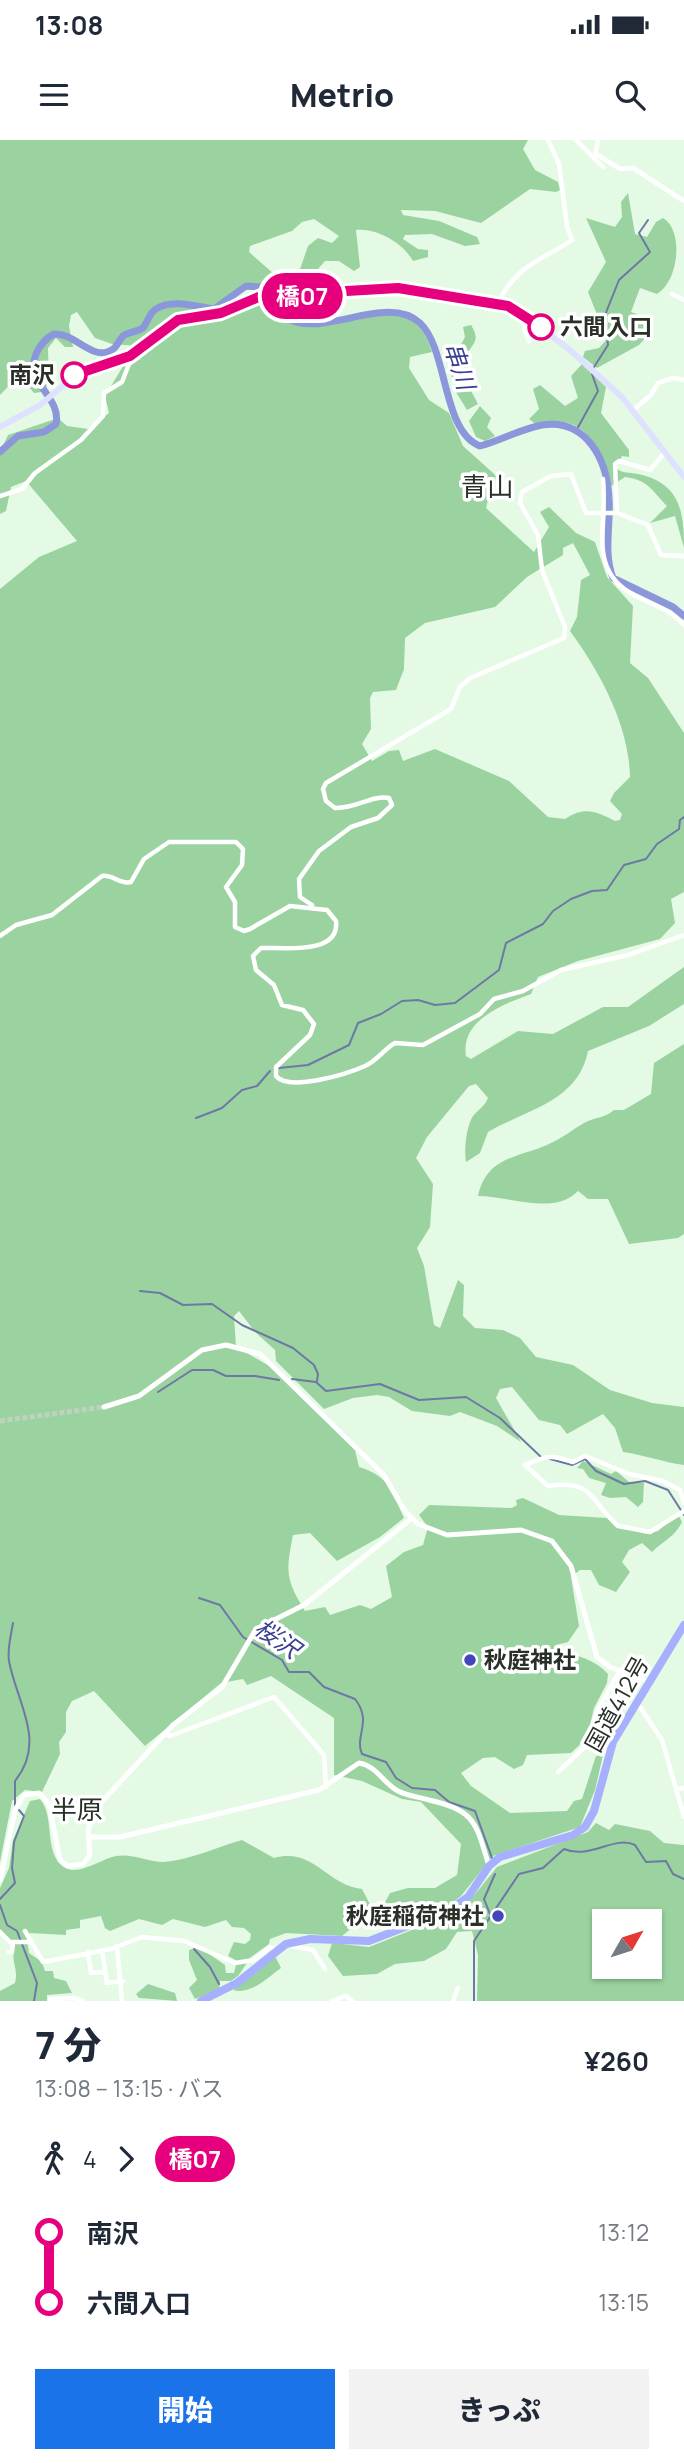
<!DOCTYPE html>
<html lang="ja">
<head>
<meta charset="utf-8">
<style>
  :root { --surface:#fff; --page:#f2f2f3; --text:#1f2937; --muted:#747a83; --accent:#1a73e8 }
  body { margin:0; font-family:Manrope,"Noto Sans JP",sans-serif; background:var(--page); color:var(--text); height:100vh; display:flex; flex-direction:column; font-size:26px; white-space:nowrap }
  * { box-sizing:border-box; margin:0 }
  p { font-size:23px; color:var(--muted) }
  .icon { flex:none; width:38px; height:38px; fill:none; stroke:currentColor; stroke-width:2; stroke-linecap:round; stroke-linejoin:round }
  .map { position:relative; height:1861px; overflow:hidden }
  .drawer { display:flex; flex-direction:column; background:var(--surface); flex:1 }
  .drawer>* { flex:none }
  .badge { padding:0 14px; border-radius:23px; font-size:24px; line-height:46px }
  .needle { width:46px; rotate:51deg }
  .fabs { position:absolute; left:592px; top:1769px; display:grid; gap:14px }
  .fabs a { display:grid; place-items:center; width:70px; height:70px; border-radius:0px; background:var(--surface); box-shadow:0 2px 5px #0004; font-size:35px }
  .map>.badge { position:absolute; translate:-50% -50%; box-shadow:0 0 0 4px #fff }
  .legs { display:flex; align-items:center; gap:10px; height:77px; padding:0 35px; font-size:23px }
  .legs p { margin-inline-start:auto }
  .overview { display:flex; align-items:center; justify-content:space-between; height:119px; padding:0 35px }
  h1 { font-size:38px; font-weight:800; line-height:52px }
  .primary-button { display:flex; gap:14px; margin-top:auto; padding:14px 35px }
  .primary-button a { flex:1; height:80px; border-radius:0px; background:var(--accent); color:#fff; font-size:28px; font-weight:800; line-height:80px; text-align:center }
  .primary-button a+a { background:var(--page); color:var(--text) }
  ul { padding:0 35px; list-style:none }
  li { display:flex; align-items:center; gap:24px; height:70px; font-size:26px }
  li i { display:grid; place-items:center; width:10px; height:100%; margin:0 9px; background:currentColor }
  li i::after { content:''; width:18px; height:18px; margin:-9px; border:5px solid; border-radius:50%; background:var(--surface) }
  li p { margin-inline-start:auto }
  li:first-child i { background:linear-gradient(#0000 50%,currentColor 0) }
  li:last-child i { background:linear-gradient(currentColor 50%,#0000 0) }
  .status { display:flex; justify-content:space-between; align-items:center; height:49px; padding:0 35px; background:var(--surface); direction:ltr }
  .status svg { height:19px; fill:currentColor }
  header { display:flex; justify-content:space-between; align-items:center; height:91px; padding:0 35px; background:var(--surface); font-size:32px; font-weight:800 }
  .map>svg:first-child { display:block }
  .green { fill:#9ad39f; fill-rule:evenodd }
  .lines { fill:none; stroke-linecap:round; stroke-linejoin:round }
  .stream { stroke:#6e78a5; stroke-width:2 }
  .river { stroke:#8c97db; stroke-width:7 }
  .tertiary-tunnel { stroke:#bed2bf; stroke-width:5; stroke-dasharray:5 2.5; stroke-linecap:butt }
  .minor { stroke:#fff; stroke-width:4.5 }
  .tertiary { stroke:#fff; stroke-width:5 }
  .secondary { stroke:#dee2ff; stroke-width:6 }
  .trunk { stroke:#a6b0fe; stroke-width:8 }
  .line-1-casing { stroke:#fff; stroke-width:16 }
  .line-1 { stroke:#e6007e; stroke-width:10 }
  .stop-1-dot { fill:#fff; stroke:#e6007e; stroke-width:3.5 }
  .poi-dot { fill:#4445ba; stroke:#fff; stroke-width:2.5 }
  .labels { text-anchor:middle; stroke-width:7; stroke-linejoin:round; paint-order:stroke }
  .stop-label { font-size:23px; font-weight:bold; fill:#283028; stroke:#fff; text-anchor:start }
  .poi-label { font-size:23px; font-weight:bold; fill:#283028; stroke:#fff; text-anchor:start }
  .street-label { font-size:23px; fill:#283028; stroke:#fff }
  .water-label { font-size:24px; font-style:italic; fill:#3b3f90; stroke:#fff }
  .quarter-label { font-size:26px; fill:#283028; stroke:#fff }
</style>
</head>
<body>
<div class="status"><b>13:08</b><svg viewBox="0 0 49 12"><path d="M0 12V9h3v3zM5 12V6h3v6zM10 12V3h3v9zM15 12V0h3v12zM26 1h20v11H26zM47 4h2v5h-2z"/></svg></div>
<header><svg class="icon" aria-label="menu" viewBox="0 0 24 24"><path d="M4 6h16M4 12h16M4 18h16"/></svg>Metrio<svg class="icon" aria-label="search" viewBox="0 0 24 24"><circle cx="10" cy="10" r="6"/><path d="M15 15l6 6"/></svg></header>
<div class="map">
<svg width="684" height="1861" viewBox="0 0 684 1861">
  <rect width="100%" height="100%" fill="#e4fae5"/>
  <!-- green -->
  <path class="green" d="M 0,0 L 528,0 L 523,9 L 535,30 L 558,42 L 560,50 L 556,52 L 530,49 L 481,83 L 435,71 L 401,70 L 403,75 L 439,81 L 477,97 L 480,104 L 465,106 L 432,94 L 405,95 L 403,99 L 418,109 L 428,110 L 428,117 L 413,121 C 403,103 377,88 356,90 L 360,127 L 354,131 L 339,121 L 325,121 L 318,129 L 316,145 L 308,146 L 298,135 L 308,106 L 318,98 L 332,103 L 339,96 L 314,79 L 302,82 L 292,91 L 250,106 L 249,112 L 274,134 L 280,148 L 238,150 L 210,171 L 219,177 L 250,165 L 261,165 L 289,177 L 320,180 L 390,171 C 413,174 426,191 432,212 L 410,217 L 409,228 L 429,260 L 449,273 L 463,306 L 502,341 L 498,355 L 488,360 L 486,368 L 534,412 L 549,387 L 540,372 L 549,367 L 576,393 L 595,402 L 607,437 L 633,466 L 630,523 L 648,538 L 684,593 L 684,752 L 671,759 L 675,783 L 660,799 L 578,821 L 538,837 L 531,854 C 504,864 460,880 466,916 L 471,919 L 518,891 L 553,894 L 603,867 L 628,867 L 684,827 L 684,864 L 649,886 L 588,911 C 578,962 527,969 488,992 L 480,1013 L 466,1022 C 464,1010 466,987 473,976 C 479,969 484,967 488,958 L 476,944 L 469,946 L 427,997 L 416,1018 L 433,1044 L 430,1087 L 417,1108 L 424,1126 L 434,1185 L 440,1188 L 458,1140 L 464,1145 L 463,1176 L 475,1188 L 503,1190 L 520,1198 L 536,1217 L 573,1225 L 610,1250 L 652,1263 L 684,1267 L 684,1325 C 662,1322 645,1315 623,1312 L 615,1288 L 603,1274 L 567,1294 L 560,1285 L 539,1280 L 512,1247 L 500,1249 L 496,1258 L 521,1302 L 497,1286 L 460,1272 L 450,1276 L 412,1271 L 389,1257 L 377,1255 L 353,1258 L 324,1269 L 276,1221 L 275,1210 L 255,1192 L 239,1171 L 234,1176 L 236,1207 L 273,1228 L 355,1310 L 359,1327 C 389,1336 392,1351 404,1378 L 380,1397 L 337,1421 L 310,1393 L 293,1395 C 286,1431 285,1439 305,1471 L 325,1467 L 330,1475 L 360,1465 L 371,1469 L 392,1457 L 386,1426 L 404,1412 L 423,1405 L 428,1387 L 419,1375 L 429,1365 L 512,1368 L 517,1365 L 516,1360 L 523,1358 L 559,1375 L 607,1378 L 618,1387 L 648,1394 L 658,1391 L 678,1374 L 682,1382 C 675,1397 663,1401 652,1412 L 642,1403 L 629,1410 L 622,1422 L 630,1432 L 616,1452 L 599,1445 L 591,1430 L 580,1430 L 571,1437 L 579,1486 L 568,1502 L 556,1505 L 558,1512 C 576,1514 596,1520 608,1534 L 607,1543 L 594,1568 L 587,1598 L 571,1613 L 527,1615 L 523,1625 L 514,1629 L 495,1617 L 483,1618 L 461,1633 L 471,1646 L 510,1673 L 567,1671 L 574,1661 L 582,1659 L 596,1616 L 603,1615 L 595,1650 L 580,1687 L 493,1716 L 461,1756 L 448,1766 L 383,1787 L 370,1788 L 359,1782 L 342,1796 L 286,1793 L 270,1799 L 269,1804 L 251,1817 L 238,1836 L 231,1841 L 220,1841 L 219,1850 L 195,1859 L 189,1848 L 197,1840 L 189,1820 L 189,1810 L 199,1807 L 225,1825 L 226,1833 L 234,1833 L 237,1821 L 228,1816 L 234,1802 L 245,1804 L 250,1800 L 251,1794 L 244,1788 L 232,1787 L 226,1780 L 205,1787 L 173,1779 L 162,1785 L 139,1779 L 110,1791 L 105,1788 L 101,1776 L 80,1780 L 80,1788 L 66,1790 L 66,1795 L 30,1793 L 27,1799 L 29,1813 L 42,1822 L 45,1831 L 53,1831 L 54,1838 L 66,1841 L 72,1853 L 47,1855 L 47,1861 L 0,1861 L 0,1851 L 15,1843 C 19,1827 10,1824 15,1806 L 0,1789 L 0,1748 L 9,1728 L 13,1700 L 30,1661 L 40,1659 C 55,1677 44,1708 61,1725 C 76,1739 100,1719 116,1716 C 132,1713 148,1722 164,1722 C 189,1720 218,1707 242,1700 L 274,1718 C 314,1707 326,1745 362,1749 L 373,1770 L 382,1768 L 390,1753 L 408,1748 L 435,1748 L 457,1735 L 461,1704 L 421,1662 L 402,1659 L 362,1641 L 334,1635 L 334,1578 L 271,1536 L 247,1545 L 243,1539 L 221,1543 L 145,1606 L 94,1551 L 72,1561 L 66,1572 L 66,1592 L 59,1602 L 60,1614 L 42,1652 L 25,1650 L 12,1661 L 0,1722 L 0,449 L 39,417 L 77,401 L 26,341 L 11,347 L 6,371 L 0,374 L 0,312 L 8,295 L 58,278 L 67,286 L 88,289 L 109,273 L 105,256 L 125,223 L 139,220 L 151,207 L 112,204 L 95,198 L 77,172 L 71,175 L 69,186 L 73,207 L 65,207 L 56,198 L 48,208 L 49,243 L 42,252 L 34,253 L 19,235 L 0,255 ZM 573,403 L 590,435 L 581,440 L 577,477 L 570,491 C 600,532 629,585 630,637 L 614,653 L 610,661 L 622,674 L 620,680 L 615,681 C 596,671 584,666 565,679 L 548,677 L 509,641 L 435,609 L 403,621 L 399,610 L 389,611 L 372,621 L 362,604 L 371,589 L 370,558 L 373,552 L 396,550 L 404,529 L 405,498 L 425,483 L 495,467 L 527,437 L 563,415 L 563,408 Z
    M 628,53 L 635,94 L 647,97 L 656,82 L 663,78 C 684,90 679,141 657,154 L 640,148 L 631,172 L 651,179 L 652,191 L 639,205 L 597,228 L 583,217 L 585,211 L 599,208 L 609,197 L 602,190 L 594,199 L 589,192 L 596,172 L 588,152 L 606,122 L 586,78 L 615,87 L 622,77 L 621,62 Z
    M 471,185 C 481,201 473,203 465,217 L 469,231 L 477,240 L 469,247 L 478,264 L 467,270 L 456,252 L 449,227 L 465,197 L 463,187 Z
    M 582,224 L 606,247 L 601,273 L 629,310 L 629,317 L 622,316 L 616,328 C 623,334 629,332 638,334 C 680,343 684,371 684,408 L 675,376 L 650,383 L 667,366 C 652,351 649,340 625,337 L 608,348 C 602,309 585,269 537,285 L 529,279 L 539,269 L 533,249 L 540,245 L 565,266 L 578,258 L 571,236 Z
    M 480,266 L 491,278 L 487,287 L 495,296 L 485,301 L 476,297 L 469,281 Z
    M 684,904 L 684,1094 L 678,1098 L 629,1104 L 608,1059 L 588,1059 L 578,1051 C 554,1076 509,1056 478,1056 C 487,1017 516,1018 547,1005 C 561,999 572,990 584,983 C 595,977 606,978 614,970 L 624,970 L 651,954 L 654,923 Z
    M 583,1321 L 611,1334 L 616,1331 L 629,1342 L 644,1343 L 643,1362 L 638,1367 L 626,1357 L 610,1358 L 601,1355 L 606,1343 L 589,1338 L 583,1329 L 577,1328 Z
    M 596,1683 L 609,1690 L 615,1684 L 650,1691 L 664,1703 L 684,1705 L 684,1861 L 477,1861 L 478,1815 L 472,1791 L 457,1792 L 446,1809 L 424,1821 L 395,1824 L 377,1834 L 343,1836 L 328,1816 L 332,1803 L 369,1807 L 442,1778 L 463,1769 L 497,1727 L 588,1692 ZM 604,1782 L 649,1782 L 649,1827 L 604,1827 Z
    M 275,1816 L 281,1828 C 267,1838 251,1855 233,1850 Z
    M 148,1844 L 175,1853 L 177,1861 L 139,1858 L 136,1854 Z"/>
  <g class="lines">
    <!-- stream -->
    <path class="stream" d="M 594,227 L 608,205 L 605,175 L 619,140 L 650,112 L 639,93 L 648,80
      M 577,289 L 598,251 L 592,234
      M 279,928 L 308,925 L 349,905 L 358,883 L 381,874 L 402,861 L 418,860 L 435,865 L 455,863 L 499,830 L 506,803 L 543,784 L 553,771 L 571,759 L 592,751 L 607,750 L 624,725 L 646,719 L 657,704 L 679,689 L 680,680 L 684,677
      M 196,978 L 222,968 L 242,950 L 257,946 L 270,931
      M 140,1151 L 160,1153 L 183,1165 L 212,1164 L 242,1185 L 293,1208 L 314,1225 L 318,1234 L 317,1241
      M 292,1239 L 316,1242 L 326,1251 L 380,1244 L 419,1260 L 466,1257 L 500,1278 L 541,1317
      M 158,1252 L 192,1230 L 213,1230 L 226,1236 L 255,1236 L 279,1240
      M 550,1319 L 572,1325 L 585,1319 L 596,1331 L 624,1344 L 645,1341 L 668,1350 L 684,1375
      M 199,1458 L 220,1465 L 243,1497 L 282,1520 L 289,1532 L 309,1532 L 324,1547 L 355,1559 C 373,1582 354,1596 362,1614 L 386,1622 L 396,1638 L 412,1648 L 435,1650 L 449,1662 L 475,1671 L 492,1718
      M 13,1483 C 11,1495 7,1510 9,1521 C 17,1564 47,1601 15,1641 L 15,1666
      M 0,1759 L 15,1743 L 12,1728 L 14,1702 L 24,1676 L 19,1670
      M 0,1765 L 7,1785 L 17,1791 L 37,1843 L 34,1861
      M 490,1774 L 484,1759 L 495,1734
      M 194,1809 L 210,1827 L 219,1844
      M 474,1861 L 474,1801 L 519,1734 L 543,1728 L 564,1709 C 590,1720 614,1695 635,1705 L 646,1722 L 666,1721 L 673,1734 L 684,1739"/>
    <!-- river -->
    <path class="river" d="M 0,312 L 18,296 L 44,292 L 56,284 C 62,257 24,243 36,214 C 40,205 46,198 54,194 C 74,193 89,217 107,212 C 117,209 117,203 123,196 C 128,192 137,192 143,188 C 148,182 149,173 156,169 C 171,158 198,167 214,169 L 246,146 L 261,147 C 272,157 273,172 288,179 C 325,198 387,153 420,183 C 448,209 442,292 480,306 C 501,300 521,289 542,285 C 586,278 607,319 609,358 C 611,385 603,412 613,438 L 673,467 L 684,476"/>
    <!-- tertiary-tunnel -->
    <path class="tertiary-tunnel" d="M 0,1281 L 104,1267"/>
    <!-- minor -->
    <path class="minor" d="M 576,0 L 603,27
      M 596,14 L 620,29 L 633,28 L 684,61
      M 595,16 L 598,0
      M 672,154 L 684,160
      M 497,164 C 520,122 536,124 572,100 L 567,86 L 559,24 L 548,0
      M 527,177 L 524,189 L 529,201
      M 633,270 L 651,255 L 658,243 L 673,238 L 684,240
      M 603,339 C 608,384 586,430 634,455 C 652,465 670,469 684,485
      M 0,356 L 22,349 L 35,333 L 81,300 L 103,276 L 104,253 L 122,242 L 129,224 L 145,212 L 148,203
      M 617,373 L 615,324 L 619,321 L 650,330 L 665,312
      M 312,765 L 300,757 L 299,739 L 319,711 L 351,687 L 378,678 L 392,665 L 389,658 C 371,655 356,669 335,668 L 326,661 L 323,649 L 326,643 L 451,569 L 460,547 L 470,538 L 564,498 L 565,487 L 542,430 L 538,395 L 520,363 L 522,352 L 551,336 L 571,334 L 586,373 L 617,373 L 648,385 L 661,415 L 684,416
      M 0,796 L 16,785 L 52,775 L 102,736 C 113,734 120,745 131,742 L 144,719 L 169,702 L 236,702 L 243,709 L 242,725 L 226,747 L 235,762 L 235,787 L 244,791 L 250,789 L 290,766 L 327,770 L 336,781 C 340,816 281,807 261,808 L 253,816 L 256,830 L 274,845 L 282,865 L 303,870 L 314,884 L 310,895 L 276,927 L 276,936 C 289,952 347,934 365,926 C 377,921 384,909 395,903 L 423,905 L 480,874 L 494,859 L 523,851 L 561,830 L 628,815 L 684,795
      M 684,1363 L 680,1350 L 663,1341 L 629,1334 L 585,1316 L 573,1322 C 550,1314 547,1316 525,1325 L 548,1346 C 594,1339 590,1361 618,1386 L 650,1392 L 684,1371
      M 638,1564 L 662,1600 L 684,1677
      M 165,1593 L 170,1596 L 274,1557 L 324,1615 L 326,1647
      M 558,1632 L 587,1605 L 598,1569 L 620,1530
      M 677,1649 L 684,1648
      M 25,1791 L 43,1822 L 111,1809 L 142,1797 L 184,1801 L 235,1823 L 254,1820 L 270,1807 L 276,1810
      M 0,1792 L 10,1802 L 30,1802
      M 286,1805 L 313,1810 L 325,1829
      M 117,1806 L 122,1861
      M 102,1810 L 107,1843 L 123,1841
      M 9,1812 L 12,1812 L 13,1802
      M 88,1812 L 91,1833 L 105,1832
      M 50,1859 L 75,1858 L 83,1861
      M 332,1861 L 346,1856 L 352,1861
      M 453,1861 L 458,1848"/>
    <!-- tertiary -->
    <path class="tertiary" d="M 104,1267 L 139,1256 L 202,1210 L 226,1205 L 260,1214 L 384,1335 L 404,1370 L 418,1384 L 447,1395 L 521,1390 L 552,1401 L 571,1426 L 597,1517 L 610,1527 L 649,1542
      M 89,1697 L 120,1697 L 319,1650 L 359,1623 C 377,1626 383,1643 398,1651 C 407,1656 419,1657 429,1660 C 476,1670 476,1684 489,1726
      M 0,1740 L 15,1670 L 24,1655 L 39,1653 L 49,1664 L 60,1720 L 68,1726 L 83,1724 L 90,1715 L 88,1690 L 97,1667 L 173,1585 L 222,1547 L 256,1489 L 304,1465 L 411,1379"/>
    <!-- secondary -->
    <path class="secondary" d="M 0,287 L 40,265 L 82,230 L 129,216 L 178,180 L 221,173 L 261,156 L 398,148 L 497,164 L 527,177 L 570,210 L 622,257 L 684,337"/>
    <!-- trunk -->
    <path class="trunk" d="M 201,1861 L 237,1843 L 286,1804 L 310,1799 L 369,1801 L 449,1770 L 468,1757 L 489,1726 L 500,1717 L 573,1695 L 585,1687 L 594,1671 L 613,1602 L 684,1485"/>
  </g>
  <g class="lines">
    <defs>
      <path id="line-1" d="M 74,235 L 130,216 L 178,180 L 221,173 L 261,156 L 398,148 L 508,166 L 541,187"/>
    </defs>
    <!-- line-1 casing -->
    <use href="#line-1" class="line-1-casing"/>
    <!-- line-1 -->
    <use href="#line-1" class="line-1"/>
  </g>
  <!-- markers -->
  <g class="stop-1-dot">
    <circle cx="541" cy="187" r="12"/>
    <circle cx="74" cy="235" r="12"/>
  </g>
  <g class="poi-dot">
    <circle cx="470" cy="1520" r="7"/>
    <circle cx="498" cy="1776" r="7"/>
  </g>
  <g class="labels">
    <!-- stop labels -->
    <g class="stop-label">
      <text x="560" y="195">六間入口</text>
      <text x="55" y="243" text-anchor="end">南沢</text>
    </g>
    <!-- poi labels -->
    <g class="poi-label">
      <text x="484" y="1528">秋庭神社</text>
      <text x="484" y="1784" text-anchor="end">秋庭稲荷神社</text>
    </g>
    <!-- street labels -->
    <g class="street-label">
      <text transform="translate(617 1564) rotate(-61)" y="8">国道412号</text>
    </g>
    <!-- water labels -->
    <g class="water-label">
      <text transform="translate(459 226) rotate(72)" y="8">串川</text>
      <text transform="translate(277 1499) rotate(35)" y="8">桜沢</text>
    </g>
    <!-- quarter labels -->
    <g class="quarter-label">
      <text x="487" y="356">青山</text>
      <text x="77" y="1679">半原</text>
    </g>
  </g>
</svg>
<div class="fabs">
<a><svg class="needle" viewBox="-14 -14 28 28"><path d="M0-13l5 13h-10z" fill="#e53935"/><path d="M0 13l5-13h-10z" fill="#747a83"/></svg></a>
</div>
<b class="badge" style="left:302px;top:156px;background:#e6007e;color:#fff">橋07</b>
</div>
<section class="drawer">
<div class="overview"><div><h1>7 分</h1><p>13:08 – 13:15 · バス</p></div><b>¥260</b></div>
<div class="legs"><svg class="icon" aria-label="walk" viewBox="0 0 24 24"><circle cx="13" cy="4" r="2"/><path d="M13 8l-2 6 4 7M11 14l-3 7M7 12l3-4h3l4 4"/></svg>4<svg class="icon" aria-label="forward" viewBox="0 0 24 24"><path d="M9 5l7 7-7 7"/></svg><b class="badge" style="background:#e6007e;color:#fff">橋07</b></div>
<ul>
<li><i style="color:#e6007e"></i><b>南沢</b><p>13:12</p></li>
<li><i style="color:#e6007e"></i><b>六間入口</b><p>13:15</p></li>
</ul>
<div class="primary-button"><a>開始</a><a>きっぷ</a></div>
</section>
</body>
</html>
